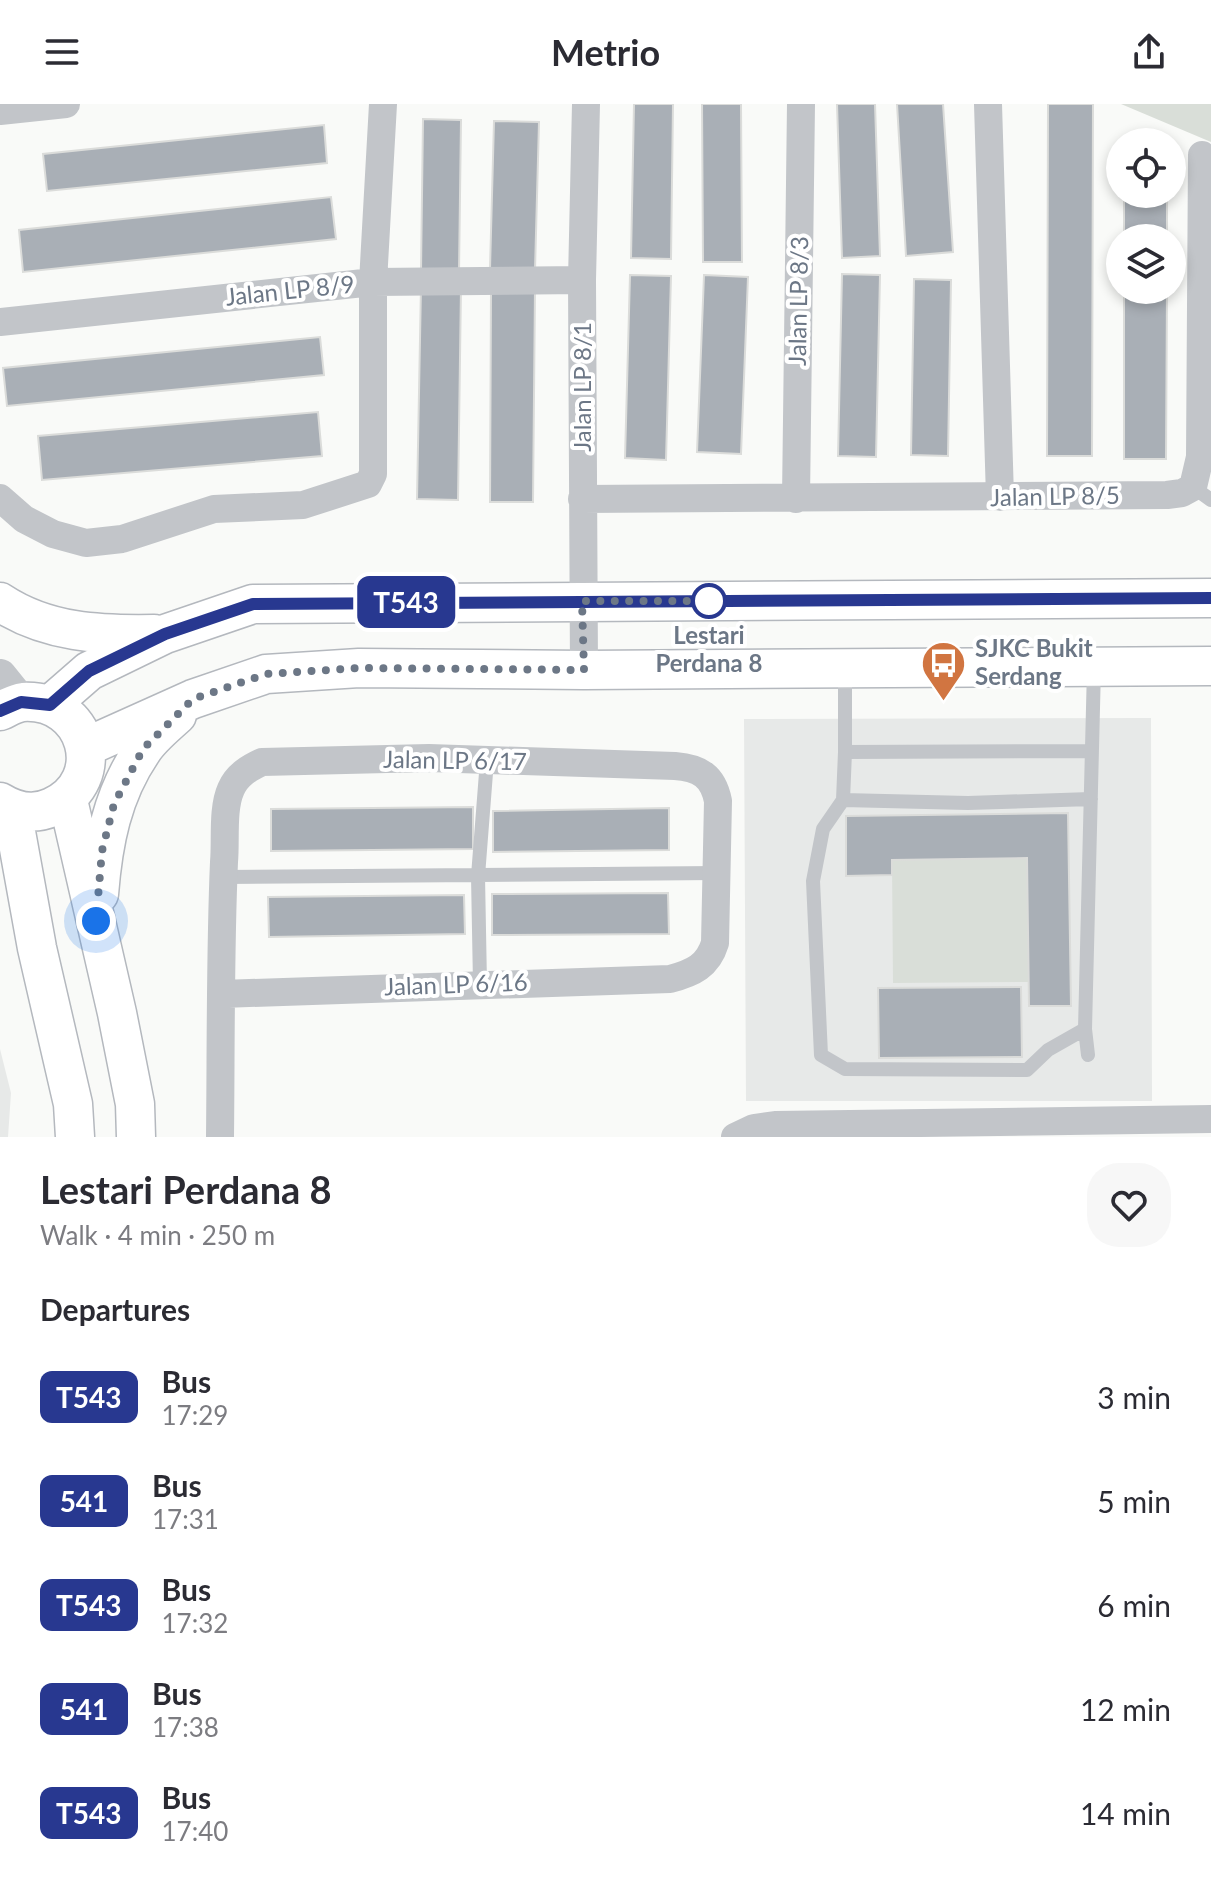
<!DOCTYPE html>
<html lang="en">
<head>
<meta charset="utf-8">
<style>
  :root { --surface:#fff; --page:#f7f7f7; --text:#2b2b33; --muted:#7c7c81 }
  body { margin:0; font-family:Lato,sans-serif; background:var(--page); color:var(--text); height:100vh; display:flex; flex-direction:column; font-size:30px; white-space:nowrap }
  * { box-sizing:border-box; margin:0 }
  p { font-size:26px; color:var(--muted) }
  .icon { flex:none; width:44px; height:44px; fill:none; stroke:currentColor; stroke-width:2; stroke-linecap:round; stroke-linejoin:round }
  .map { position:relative; height:1033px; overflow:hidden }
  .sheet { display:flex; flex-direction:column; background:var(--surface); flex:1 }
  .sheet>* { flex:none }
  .badge { padding:0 16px; border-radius:12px; font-size:28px; line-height:52px }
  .buttons { position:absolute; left:1106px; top:24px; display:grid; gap:16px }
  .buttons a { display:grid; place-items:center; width:80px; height:80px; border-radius:50%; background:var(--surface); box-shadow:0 4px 12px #0003; font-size:40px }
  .you { position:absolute; width:40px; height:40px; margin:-20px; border:6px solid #fff; border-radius:50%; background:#1a73e8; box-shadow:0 0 0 12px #1a73e833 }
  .map>.badge { position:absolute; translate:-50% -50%; box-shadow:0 0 0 4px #fff }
  h2 { padding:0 40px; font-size:30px; line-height:72px }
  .round { display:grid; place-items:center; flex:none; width:84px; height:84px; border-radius:32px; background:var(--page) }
  .overview { display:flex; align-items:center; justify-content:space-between; height:136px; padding:0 40px }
  h1 { font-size:38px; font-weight:700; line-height:60px }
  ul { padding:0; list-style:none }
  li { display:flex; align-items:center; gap:24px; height:104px; padding:0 40px }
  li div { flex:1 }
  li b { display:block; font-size:30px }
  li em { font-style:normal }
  li .badge { min-width:88px; font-weight:700; text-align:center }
  header { display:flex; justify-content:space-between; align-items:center; height:104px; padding:0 40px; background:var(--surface); font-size:36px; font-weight:700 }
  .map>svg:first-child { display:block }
  .built { fill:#e7e9e8 }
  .green { fill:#d9ded8 }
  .building { fill:#a9afb6; stroke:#dbdcda; stroke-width:2 }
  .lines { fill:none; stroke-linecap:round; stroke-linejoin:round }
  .secondary-casing { stroke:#b4b8be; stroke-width:41 }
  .service { stroke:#c2c5c9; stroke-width:14 }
  .minor { stroke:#c2c5c9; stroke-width:28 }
  .tertiary { stroke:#c2c5c9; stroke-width:34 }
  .secondary { stroke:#fff; stroke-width:38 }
  .line-casing { stroke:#fff; stroke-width:18 }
  .line { stroke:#283890; stroke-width:12 }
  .walk { stroke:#6c7786; stroke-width:8; stroke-dasharray:0 14.4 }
  .stop-dot { fill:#fff; stroke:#283890; stroke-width:4 }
  .labels { text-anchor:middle; stroke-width:8; stroke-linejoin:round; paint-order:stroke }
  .street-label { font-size:24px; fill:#6c7786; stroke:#fff }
  .stop-label { font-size:24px; font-weight:bold; fill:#6c7786; stroke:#fff }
  .poi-label { font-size:24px; font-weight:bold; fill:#6c7786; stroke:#fff; text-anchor:start }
</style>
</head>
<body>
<header><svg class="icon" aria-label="menu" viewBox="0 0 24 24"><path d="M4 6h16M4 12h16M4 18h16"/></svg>Metrio<svg class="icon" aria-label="share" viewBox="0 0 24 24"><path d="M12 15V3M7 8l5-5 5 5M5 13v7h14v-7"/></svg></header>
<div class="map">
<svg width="1211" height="1033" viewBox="0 0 1211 1033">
  <rect width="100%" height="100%" fill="#f9faf8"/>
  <!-- built -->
  <path class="built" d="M 1151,614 L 1152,997 L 746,997 L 744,615 Z
    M 0,945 L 11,989 L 8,1033 L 0,1033 Z"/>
  <!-- green -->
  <path class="green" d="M 1121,0 L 1211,0 L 1211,38 Z
    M 1027,754 L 1029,878 L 893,879 L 892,756 Z"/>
  <!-- building -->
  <path class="building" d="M 634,0 L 673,0 L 671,155 L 631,154 Z
    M 702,0 L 741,0 L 742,158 L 703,158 Z
    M 837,0 L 875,0 L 880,152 L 842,154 Z
    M 897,0 L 943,0 L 953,148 L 906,152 Z
    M 1048,0 L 1093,0 L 1092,352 L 1047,352 Z
    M 423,15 L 461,16 L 459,168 L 421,167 Z
    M 494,17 L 539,18 L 535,166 L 490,165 Z
    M 324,21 L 327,59 L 47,87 L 43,50 Z
    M 1125,33 L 1167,33 L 1167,38 L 1125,38 Z
    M 1124,90 L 1167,90 L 1167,134 L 1124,134 Z
    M 331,93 L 336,135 L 23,168 L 19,126 Z
    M 842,170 L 880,171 L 876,353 L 838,352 Z
    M 630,171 L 671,172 L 666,356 L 625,354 Z
    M 704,171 L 748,173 L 741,350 L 697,348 Z
    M 914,175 L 951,176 L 948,352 L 911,351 Z
    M 421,182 L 461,183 L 458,396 L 417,395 Z
    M 491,185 L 535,185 L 533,398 L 490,398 Z
    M 1124,186 L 1167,186 L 1166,355 L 1124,355 Z
    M 320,233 L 324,271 L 7,302 L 3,264 Z
    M 318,308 L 322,352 L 42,376 L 38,332 Z
    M 473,703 L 473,745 L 271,747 L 271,705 Z
    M 669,704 L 669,746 L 493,748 L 493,707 Z
    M 1068,709 L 1071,902 L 1029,902 L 1027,754 L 892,756 L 892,771 L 846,772 L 846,712 Z
    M 668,789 L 669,830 L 492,831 L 492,790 Z
    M 464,791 L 465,830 L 269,833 L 268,793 Z
    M 1021,883 L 1022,953 L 879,954 L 878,884 Z"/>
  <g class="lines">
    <defs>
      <path id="secondary" d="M 0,498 C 47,529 100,531 154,530
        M 50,601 L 89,567 L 165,530 L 253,500 L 1211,494
        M 0,607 C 7,604 15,599 23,598 C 87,594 111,676 52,703 C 35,711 16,708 0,698
        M 86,643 L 193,595 L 266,570 L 359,564 L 584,566 L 1211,562
        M 68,696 L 117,909 L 135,1000 L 136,1033
        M 12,706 L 37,844 L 73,1000 L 75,1033
        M 99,790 C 103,739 112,691 142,647 C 150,634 165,622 177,611"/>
    </defs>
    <!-- secondary casing -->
    <use href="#secondary" class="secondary-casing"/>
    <!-- service -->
    <path class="service" d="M 1193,383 L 1211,396
      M 845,564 L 845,648
      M 843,696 L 968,699 L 1091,695
      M 224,773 L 717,769
      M 480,880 L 478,772 L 487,656
      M 1085,925 L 1048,946 L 1027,966 L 845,965 L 821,951 L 813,777 L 823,725 L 843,696 L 845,648 L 1092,647
      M 1088,951 L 1085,925 L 1094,564"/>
    <!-- minor -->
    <path class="minor" d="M 988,0 L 1000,393
      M 0,7 L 66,0
      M 0,218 L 373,178 L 582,176
      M 0,394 L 24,415 L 53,430 L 86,439 L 122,435 L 214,405 L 303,401 L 368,380 L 373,370 L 373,178 L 383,0
      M 582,395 L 1167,391 L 1182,389 L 1193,383 L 1200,353 L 1202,51
      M 796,395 L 801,0
      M 584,566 L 582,176 L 586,0
      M 220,1033 C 221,941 220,849 224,758 C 226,736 222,705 231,685 C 237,671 249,664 262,658 L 429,654 L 675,662 C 700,664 713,672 718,697 L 715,839 C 708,862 693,869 670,875 L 222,890
      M 735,1033 L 754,1024 L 775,1021 L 1211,1015"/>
    <!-- tertiary -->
    <path class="tertiary" d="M 0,572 L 21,598"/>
    <!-- secondary -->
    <use href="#secondary" class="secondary"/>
  </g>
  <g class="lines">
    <defs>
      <path id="line" d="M 0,607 L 21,598 L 50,601 L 89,567 L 165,530 L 253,500 L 1211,494"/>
    </defs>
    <!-- line casing -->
    <use href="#line" class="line-casing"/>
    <!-- line -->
    <use href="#line" class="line"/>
    <!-- walk -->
    <path class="walk" d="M 96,817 L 102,747 L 114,700 L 143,645 L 193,595 L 266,570 L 359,564 L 584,566 L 582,497 L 709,497"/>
  </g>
  <!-- icons -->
  <defs>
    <symbol id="bus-pin" viewBox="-11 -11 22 30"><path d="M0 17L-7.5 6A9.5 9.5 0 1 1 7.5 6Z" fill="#d17541" stroke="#fff"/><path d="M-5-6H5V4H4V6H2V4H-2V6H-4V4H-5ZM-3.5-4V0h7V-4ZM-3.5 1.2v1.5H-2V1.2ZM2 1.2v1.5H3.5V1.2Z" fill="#fff"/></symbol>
  </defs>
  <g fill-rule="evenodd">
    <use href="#bus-pin" x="918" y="534" width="51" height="69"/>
  </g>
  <!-- markers -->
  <circle class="stop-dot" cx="709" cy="497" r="16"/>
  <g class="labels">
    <!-- street labels -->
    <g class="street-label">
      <text transform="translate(290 187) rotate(-6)" y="8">Jalan LP 8/9</text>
      <text transform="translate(799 197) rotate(-89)" y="8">Jalan LP 8/3</text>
      <text transform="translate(583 283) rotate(-90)" y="8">Jalan LP 8/1</text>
      <text transform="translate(1055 393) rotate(-1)" y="8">Jalan LP 8/5</text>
      <text transform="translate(455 657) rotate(1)" y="8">Jalan LP 6/17</text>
      <text transform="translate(456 881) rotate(-2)" y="8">Jalan LP 6/16</text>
    </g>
    <!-- stop labels -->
    <g class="stop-label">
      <text x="709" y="540">Lestari<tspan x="709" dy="28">Perdana 8</tspan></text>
    </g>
    <!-- poi labels -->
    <g class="poi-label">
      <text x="975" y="553">SJKC Bukit<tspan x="975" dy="28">Serdang</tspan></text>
    </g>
  </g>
</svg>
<div class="buttons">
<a><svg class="icon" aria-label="locate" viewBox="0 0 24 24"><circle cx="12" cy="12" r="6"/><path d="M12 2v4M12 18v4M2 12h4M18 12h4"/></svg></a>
<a><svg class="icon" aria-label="layers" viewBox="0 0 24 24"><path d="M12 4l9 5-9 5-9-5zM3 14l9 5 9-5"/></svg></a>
</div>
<div class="you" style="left:96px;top:817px"></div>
<b class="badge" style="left:406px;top:498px;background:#283890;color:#fff">T543</b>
</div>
<section class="sheet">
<div class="overview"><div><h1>Lestari Perdana 8</h1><p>Walk · 4 min · 250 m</p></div><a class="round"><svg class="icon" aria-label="heart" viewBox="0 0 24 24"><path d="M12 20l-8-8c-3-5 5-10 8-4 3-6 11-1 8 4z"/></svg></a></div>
<h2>Departures</h2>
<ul>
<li><span class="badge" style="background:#283890;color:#fff">T543</span><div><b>Bus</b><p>17:29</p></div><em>3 min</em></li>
<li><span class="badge" style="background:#283890;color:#fff">541</span><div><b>Bus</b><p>17:31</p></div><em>5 min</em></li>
<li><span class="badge" style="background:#283890;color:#fff">T543</span><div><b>Bus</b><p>17:32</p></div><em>6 min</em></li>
<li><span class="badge" style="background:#283890;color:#fff">541</span><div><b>Bus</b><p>17:38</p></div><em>12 min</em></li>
<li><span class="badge" style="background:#283890;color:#fff">T543</span><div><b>Bus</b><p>17:40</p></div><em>14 min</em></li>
</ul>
</section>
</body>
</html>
